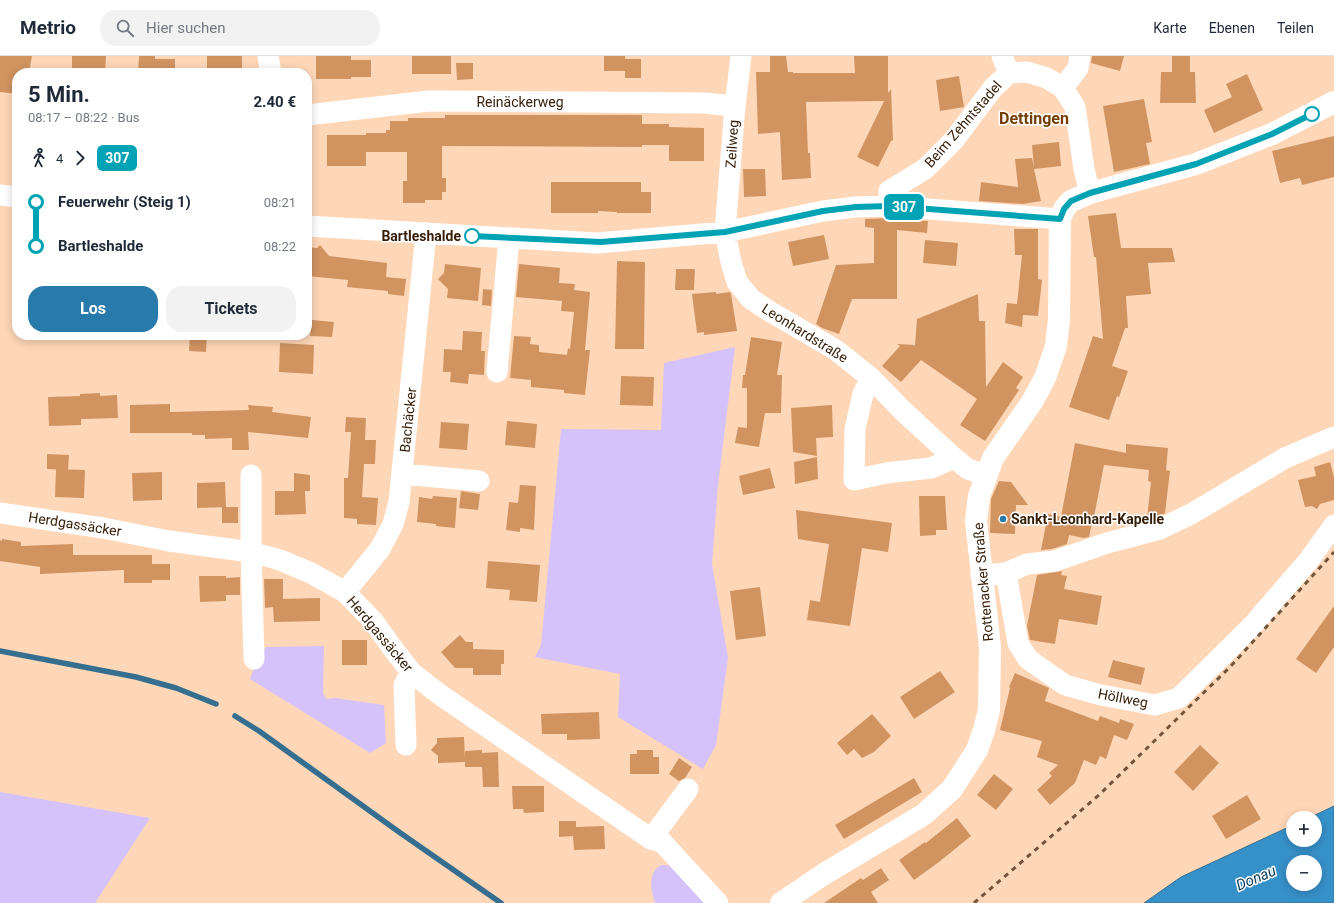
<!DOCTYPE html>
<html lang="de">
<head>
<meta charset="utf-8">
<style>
  :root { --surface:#fff; --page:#f2f2f3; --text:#1f2937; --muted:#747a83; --line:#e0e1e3; --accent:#287aab }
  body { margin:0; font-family:Roboto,sans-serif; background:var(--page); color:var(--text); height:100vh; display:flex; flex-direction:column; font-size:15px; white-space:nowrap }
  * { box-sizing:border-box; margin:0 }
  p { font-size:13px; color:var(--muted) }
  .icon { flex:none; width:22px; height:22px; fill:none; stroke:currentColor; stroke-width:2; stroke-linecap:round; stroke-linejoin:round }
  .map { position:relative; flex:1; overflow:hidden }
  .drawer { position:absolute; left:12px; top:12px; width:300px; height:272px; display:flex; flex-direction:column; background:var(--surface); border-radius:16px; box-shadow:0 2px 10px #0003 }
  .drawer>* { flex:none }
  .badge { padding:0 8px; border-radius:6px; font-size:14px; line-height:26px }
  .fabs { position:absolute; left:1286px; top:755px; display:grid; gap:8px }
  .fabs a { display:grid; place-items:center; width:36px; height:36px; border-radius:50%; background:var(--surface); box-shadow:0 2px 10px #0003; font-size:20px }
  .map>.badge { position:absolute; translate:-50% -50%; box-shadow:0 0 0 2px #fff }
  .legs { display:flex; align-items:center; gap:6px; height:44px; padding:0 16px; font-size:13px }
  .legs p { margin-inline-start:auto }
  .summary { display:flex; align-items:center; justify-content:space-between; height:68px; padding:0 16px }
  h1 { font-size:22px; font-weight:700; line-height:30px }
  .primary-button { display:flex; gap:8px; margin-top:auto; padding:8px 16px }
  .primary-button a { flex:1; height:46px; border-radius:16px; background:var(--accent); color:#fff; font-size:16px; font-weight:700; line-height:46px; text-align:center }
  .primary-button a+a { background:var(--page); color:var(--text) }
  ul { padding:0 16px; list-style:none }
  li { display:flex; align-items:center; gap:14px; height:44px; font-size:15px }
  li i { display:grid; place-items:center; width:6px; height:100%; margin:0 5px; background:currentColor }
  li i::after { content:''; width:10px; height:10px; margin:-5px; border:3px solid; border-radius:50%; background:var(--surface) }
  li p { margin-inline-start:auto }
  li:first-child i { background:linear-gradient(#0000 50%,currentColor 0) }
  li:last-child i { background:linear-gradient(currentColor 50%,#0000 0) }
  header { display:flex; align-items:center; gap:24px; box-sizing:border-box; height:56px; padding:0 20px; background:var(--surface); border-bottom:1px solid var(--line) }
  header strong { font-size:19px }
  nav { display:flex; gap:22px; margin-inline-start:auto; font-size:14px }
  .search { width:280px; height:36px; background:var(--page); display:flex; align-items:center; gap:10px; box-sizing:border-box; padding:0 14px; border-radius:16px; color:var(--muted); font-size:15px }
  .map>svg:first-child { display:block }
  .green { fill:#d5c2fa }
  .water { fill:#3791c9; stroke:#366e8f; fill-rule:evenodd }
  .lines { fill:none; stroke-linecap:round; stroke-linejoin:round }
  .stream { stroke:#366e8f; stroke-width:5.5 }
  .building { fill:#d19461 }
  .minor { stroke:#fff; stroke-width:21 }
  .major { stroke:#fff; stroke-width:22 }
  .rail { stroke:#70543b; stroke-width:3; stroke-dasharray:5 5; stroke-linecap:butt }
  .line-1-casing { stroke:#fff; stroke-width:9 }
  .line-1 { stroke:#00a3b4; stroke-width:6 }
  .stop-1-dot { fill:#fff; stroke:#00a3b4; stroke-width:2 }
  .poi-dot { fill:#287aab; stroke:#fff; stroke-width:1.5 }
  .labels { text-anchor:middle; stroke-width:3; stroke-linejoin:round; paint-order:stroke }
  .street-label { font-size:14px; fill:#351d07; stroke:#fff }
  .stop-label { font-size:14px; font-weight:bold; fill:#351d07; stroke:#fff; text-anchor:end }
  .poi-label { font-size:14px; font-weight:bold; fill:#351d07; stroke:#fff; text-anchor:start }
  .water-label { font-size:15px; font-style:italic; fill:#093c59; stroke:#fff }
  .quarter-label { font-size:16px; font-weight:bold; fill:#753e00; stroke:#fff }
</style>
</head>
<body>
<header>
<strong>Metrio</strong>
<div class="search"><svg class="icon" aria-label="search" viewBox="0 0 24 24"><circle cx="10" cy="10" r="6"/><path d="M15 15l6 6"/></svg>Hier suchen</div>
<nav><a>Karte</a><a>Ebenen</a><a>Teilen</a></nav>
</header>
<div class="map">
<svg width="1334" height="847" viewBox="0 0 1334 847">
  <rect width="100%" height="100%" fill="#fed7b8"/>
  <!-- green -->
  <path class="green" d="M 735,291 L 718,429 L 712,508 L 728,602 L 716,689 L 703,713 L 618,661 L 620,618 L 535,601 L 541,589 L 561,373 L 661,374 L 664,307 Z
    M 324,590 L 323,636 L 326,643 L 335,642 L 384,649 L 386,687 L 370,697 L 250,623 L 257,603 L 266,591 Z
    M 0,736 L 150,762 L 95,847 L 0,847 Z
    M 661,809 L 667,809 L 673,812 L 700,840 L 704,847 L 655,847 C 651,834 647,817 661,809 Z"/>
  <!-- water -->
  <path class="water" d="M 1334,750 L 1334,846 L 1331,847 L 1144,847 L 1181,821 L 1293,769 L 1293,784 L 1315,784 L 1315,762 L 1309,762 ZM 1293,806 L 1315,806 L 1315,828 L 1293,828 Z"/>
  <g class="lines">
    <!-- stream -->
    <path class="stream" d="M 0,595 L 136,621 L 176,632 L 216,648
      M 235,660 L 259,675 L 399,776 L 501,847"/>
  </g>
  <!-- building -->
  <path class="building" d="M 0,0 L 32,0 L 29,17 L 17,17 L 17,38 L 0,36 Z
    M 72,0 L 106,0 L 105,17 L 72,17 Z
    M 139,0 L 155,0 L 155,3 L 175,3 L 175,17 L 138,17 Z
    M 207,0 L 242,0 L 242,17 L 207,17 Z
    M 316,0 L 351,0 L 351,4 L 371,4 L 371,21 L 351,21 L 351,23 L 316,23 Z
    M 412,0 L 451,0 L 451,18 L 412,18 Z
    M 604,0 L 625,0 L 625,15 L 604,15 Z
    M 770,0 L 786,0 L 788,16 L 793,16 L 793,17 L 855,17 L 854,0 L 888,0 L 888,37 L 891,33 L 893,84 L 891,85 L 878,111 L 857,101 L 884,45 L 806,46 L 808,97 L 810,97 L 811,122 L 782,124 L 780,76 L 758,78 L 756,16 L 770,16 Z
    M 1092,0 L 1124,0 L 1120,15 L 1091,7 Z
    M 1172,0 L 1190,0 L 1190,16 L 1195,16 L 1196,47 L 1160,47 L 1161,16 L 1172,16 Z
    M 625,3 L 641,3 L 641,22 L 625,22 Z
    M 456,7 L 473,7 L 473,23 L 457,24 Z
    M 1247,18 L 1263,54 L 1214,77 L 1204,54 L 1232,41 L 1226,28 Z
    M 959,20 L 964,51 L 940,55 L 936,24 Z
    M 1144,43 L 1152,86 L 1146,87 L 1150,108 L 1114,116 L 1103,50 Z
    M 445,59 L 642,59 L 642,68 L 669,68 L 669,71 L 704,72 L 704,105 L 669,105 L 669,89 L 642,89 L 642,91 L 442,90 L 442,122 L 446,122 L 446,136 L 442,136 L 442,144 L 425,144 L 425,147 L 403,147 L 403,125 L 407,125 L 407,96 L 366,96 L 366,110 L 327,110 L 327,79 L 366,79 L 366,77 L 386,77 L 386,74 L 390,74 L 390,65 L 408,65 L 408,62 L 445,62 Z
    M 1334,80 L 1334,121 L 1302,129 L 1300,122 L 1280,127 L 1272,95 Z
    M 1059,86 L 1061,110 L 1034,113 L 1041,145 L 1023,148 L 979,145 L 981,126 L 1018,131 L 1015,103 L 1032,102 L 1034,111 L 1032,89 Z
    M 743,113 L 765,113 L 766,140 L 744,141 Z
    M 551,126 L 641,126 L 641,136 L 651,136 L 651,157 L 617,157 L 617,156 L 598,155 L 598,157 L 551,157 Z
    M 1116,157 L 1121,192 L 1172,192 L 1175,206 L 1148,207 L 1151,238 L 1126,240 L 1128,272 L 1125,272 L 1112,310 L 1128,315 L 1119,341 L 1117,340 L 1109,364 L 1069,351 L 1093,280 L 1103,283 L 1096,201 L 1094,201 L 1088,160 Z
    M 889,162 L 928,165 L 927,177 L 897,174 L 897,243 L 852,243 L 839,278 L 822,272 L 816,268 L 836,209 L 874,207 L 874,172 L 865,171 L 865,163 Z
    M 1014,173 L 1038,173 L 1038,223 L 1042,224 L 1038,260 L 1023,259 L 1022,271 L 1005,267 L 1007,247 L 1017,248 L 1022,199 L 1015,199 Z
    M 824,179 L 829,203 L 793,210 L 788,186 Z
    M 925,184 L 958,187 L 956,210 L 923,207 Z
    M 320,189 L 329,200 L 387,207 L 386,221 L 406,223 L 404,240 L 388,238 L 388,235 L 347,231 L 348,224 L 307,220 L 307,191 L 317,192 Z
    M 617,205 L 645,206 L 644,293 L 615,293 Z
    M 445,208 L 481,212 L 478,245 L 447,242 L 448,233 L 438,223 L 444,217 Z
    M 519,208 L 560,212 L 559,227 L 575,228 L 574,234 L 590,236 L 585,294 L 590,294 L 585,339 L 564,337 L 564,334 L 531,331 L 531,324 L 510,322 L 514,280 L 531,281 L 530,288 L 539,289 L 539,296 L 567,299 L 568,292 L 570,293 L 574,256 L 561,255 L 562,245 L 516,241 Z
    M 676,213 L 695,213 L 694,234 L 675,234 Z
    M 483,233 L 492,234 L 491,250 L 482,249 Z
    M 716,236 L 716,238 L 730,236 L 731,238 L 737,275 L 704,279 L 704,276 L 697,277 L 692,238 Z
    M 978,238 L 979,265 L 985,265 L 986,331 L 1003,306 L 1023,321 L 1016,332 L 1019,334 L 985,385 L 960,369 L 977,343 L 921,304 L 901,326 L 882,310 L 900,290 L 897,288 L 915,289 L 917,263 Z
    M 312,264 L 334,266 L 332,281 L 310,280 Z
    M 463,275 L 482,276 L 481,295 L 485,295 L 484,319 L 469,318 L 468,328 L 450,326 L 451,316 L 443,316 L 444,293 L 462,294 Z
    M 190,279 L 207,279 L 206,296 L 189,295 Z
    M 751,281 L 782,286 L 777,319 L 782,319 L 781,357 L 765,357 L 759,391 L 735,387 L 738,371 L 747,372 L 747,332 L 742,332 L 743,319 L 745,319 Z
    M 280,287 L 314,289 L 313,318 L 279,316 Z
    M 621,320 L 654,321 L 653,350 L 620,349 Z
    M 100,337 L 100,340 L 117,339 L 118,362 L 81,363 L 81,369 L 49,370 L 48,341 L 80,340 L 80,338 Z
    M 170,348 L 170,356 L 249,354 L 248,349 L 273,351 L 272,356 L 311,361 L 308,382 L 248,376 L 249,394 L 232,394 L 232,382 L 205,383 L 205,379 L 192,379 L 192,377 L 130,377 L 130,349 Z
    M 832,349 L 833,381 L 816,382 L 817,400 L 793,396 L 791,352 Z
    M 346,361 L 366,362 L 365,384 L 376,384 L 375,408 L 364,408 L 362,441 L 378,442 L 376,469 L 357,468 L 357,463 L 344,462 L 344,422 L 348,422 L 351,376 L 345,376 Z
    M 507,365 L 537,368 L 535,392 L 505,389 Z
    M 441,366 L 469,368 L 467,394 L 439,392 Z
    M 1075,387 L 1126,397 L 1126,388 L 1168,392 L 1166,414 L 1170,415 L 1165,457 L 1156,462 L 1147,462 L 1151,426 L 1148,425 L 1149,414 L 1104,409 L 1093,466 L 1092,466 L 1089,481 L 1084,482 L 1069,479 L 1067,488 L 1052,493 L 1041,494 L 1048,458 L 1061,461 Z
    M 47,398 L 69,399 L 68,414 L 47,413 Z
    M 817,401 L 818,423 L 795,428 L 794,406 Z
    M 1330,406 L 1334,421 L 1334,444 L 1320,448 L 1317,453 L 1312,450 L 1305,451 L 1298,424 L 1316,420 L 1314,411 Z
    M 770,412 L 775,432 L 743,439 L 739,420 Z
    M 56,413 L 85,414 L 84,442 L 55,441 Z
    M 162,416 L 162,444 L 133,445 L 132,417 Z
    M 294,417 L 310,419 L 310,435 L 294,435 Z
    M 999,425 L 1011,426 L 1028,449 L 1016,449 L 1015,478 L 990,477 L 991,443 Z
    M 225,426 L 226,451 L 197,452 L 197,427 Z
    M 520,429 L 536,430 L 534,474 L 520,472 L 520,476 L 506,474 L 509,446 L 518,447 Z
    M 275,435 L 305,435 L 306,458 L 275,459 Z
    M 461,435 L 480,438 L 478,454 L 459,452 Z
    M 433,440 L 457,442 L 455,472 L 436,470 L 436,468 L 417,466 L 419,441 L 432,443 Z
    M 919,440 L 945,440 L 947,474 L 936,474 L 936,479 L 920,480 Z
    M 222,451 L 238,451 L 238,467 L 222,467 Z
    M 796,454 L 892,467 L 888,496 L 862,492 L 850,570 L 807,564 L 810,544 L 820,546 L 829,488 L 798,483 Z
    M 2,483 L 21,486 L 21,490 L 73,488 L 73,499 L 152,499 L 152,508 L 170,508 L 170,524 L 152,524 L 152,527 L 124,527 L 124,514 L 40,518 L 40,511 L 0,505 L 0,484 L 2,485 Z
    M 488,505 L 540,509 L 537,546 L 509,544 L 510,534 L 486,532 Z
    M 1062,515 L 1061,519 L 1067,520 L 1064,533 L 1102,540 L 1097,569 L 1059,563 L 1055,588 L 1030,584 L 1027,570 L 1037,519 Z
    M 199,520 L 226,520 L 226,522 L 240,521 L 240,539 L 226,539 L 226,545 L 200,546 Z
    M 264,523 L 283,523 L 283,543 L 320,542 L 320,565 L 274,566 L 273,551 L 265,552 Z
    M 760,531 L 766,580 L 736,584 L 730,535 Z
    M 1334,550 L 1334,591 L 1316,617 L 1296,603 Z
    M 460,579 L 466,586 L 473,586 L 473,593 L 504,594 L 504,608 L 501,608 L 501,619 L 473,619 L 473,612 L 455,612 L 441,596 Z
    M 342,584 L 367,584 L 367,609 L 342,609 Z
    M 1113,604 L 1145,612 L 1141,629 L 1108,621 Z
    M 940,615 L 955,636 L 914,663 L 900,641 Z
    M 1015,617 L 1049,632 L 1045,645 L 1098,665 L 1100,660 L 1119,667 L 1120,663 L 1134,668 L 1127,684 L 1114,679 L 1106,703 L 1100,700 L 1096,709 L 1084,704 L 1075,727 L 1050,749 L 1037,734 L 1052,720 L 1049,717 L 1058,709 L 1037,701 L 1042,685 L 1000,674 L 1010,632 L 1009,631 Z
    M 599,656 L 600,683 L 567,684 L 567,678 L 542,678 L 541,658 Z
    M 872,658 L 891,680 L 874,696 L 862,702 L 854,693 L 847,699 L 837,687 Z
    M 464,681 L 465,704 L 465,695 L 482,694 L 482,697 L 498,696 L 499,731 L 483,731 L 482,711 L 465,711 L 465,706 L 438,707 L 438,700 L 431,694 L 437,687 L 437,682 Z
    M 1200,689 L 1219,707 L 1193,735 L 1174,716 Z
    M 637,694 L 653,694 L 653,701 L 659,701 L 659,718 L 630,718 L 630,698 L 637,698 Z
    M 679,702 L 692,711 L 685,722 L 679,725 L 669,718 Z
    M 994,718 L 1013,733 L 996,754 L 977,739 Z
    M 914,722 L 922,736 L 844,783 L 835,769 Z
    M 512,730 L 544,730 L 544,756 L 524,757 L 523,753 L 513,753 Z
    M 1247,739 L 1261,763 L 1226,783 L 1212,760 Z
    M 957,762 L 971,780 L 939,806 L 914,824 L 899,804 L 925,786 L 926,787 Z
    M 559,765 L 576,765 L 576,771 L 604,770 L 605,793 L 574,794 L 573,780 L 559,781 Z
    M 881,812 L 889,824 L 871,836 L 878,847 L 824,847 L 861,822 L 863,824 Z"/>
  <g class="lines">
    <!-- minor -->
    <path class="minor" d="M 268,0 L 271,17
      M 741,0 L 735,50 L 725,176 L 731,206 L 737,226 L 751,243 L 769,255 L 836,294 L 871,322 L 903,355 L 954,402 L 968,413 L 986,419
      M 1002,0 L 1009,17
      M 1063,32 L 1078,12 L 1080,0
      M 307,59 L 429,45 L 703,47 L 735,50
      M 0,139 L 17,141
      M 889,150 L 889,135 L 925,113 L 954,84 L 993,32 L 1009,17 L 1027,16 L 1047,22 L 1063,32 L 1075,51 L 1084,113 L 1090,137
      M 307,170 L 597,187 L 725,176 L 823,155 L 856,151 L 889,150 L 1060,163
      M 497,316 L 509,182
      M 871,322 L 863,338 L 855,373 L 854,424 L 886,417 L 931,412 L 954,402
      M 402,418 L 479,425
      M 251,419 L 251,496 L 254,603
      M 0,457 L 103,472 L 169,485 L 251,496 L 280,504 L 311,517 L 345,536 L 374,566 L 391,590 L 411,616 L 439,638 L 651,783 L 662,786 L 718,847
      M 1006,517 L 1027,508 L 1055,505 L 1107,487 L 1160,473 L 1191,458 L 1285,402 L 1334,381
      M 981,519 L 1006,517 L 1018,587 L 1028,603 L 1065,629 L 1101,639 L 1155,649 L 1179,642 L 1252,570 L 1309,504 L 1334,469
      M 345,536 L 380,493 L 393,468 L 399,446 L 426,177
      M 406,689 L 404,629 L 411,616
      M 651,783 L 688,733"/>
    <!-- major -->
    <path class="major" d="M 781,847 L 824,818 L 923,759 L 952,733 L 977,694 L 984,674 L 989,654 L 990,591 L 976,465 L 979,440 L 993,402 L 1032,346 L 1045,322 L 1056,290 L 1059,264 L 1060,163 L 1064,153 L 1071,145 L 1090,137 L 1196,108 L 1272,78 L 1334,46"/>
    <!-- rail -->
    <path class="rail" d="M 974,847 L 1099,739 L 1231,610 L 1334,496"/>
  </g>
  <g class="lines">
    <defs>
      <path id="line-1" d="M 472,180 L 601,186 L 725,176 L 823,155 L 856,151 L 889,150 L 1060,163 L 1064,153 L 1071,145 L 1090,137 L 1196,108 L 1272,78 L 1312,58"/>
    </defs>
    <!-- line-1 casing -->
    <use href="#line-1" class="line-1-casing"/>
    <!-- line-1 -->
    <use href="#line-1" class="line-1"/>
  </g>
  <!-- markers -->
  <g class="stop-1-dot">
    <circle cx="1312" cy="58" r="7"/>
    <circle cx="472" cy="180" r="7"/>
  </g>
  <circle class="poi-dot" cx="1003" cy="463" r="4"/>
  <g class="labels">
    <!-- street labels -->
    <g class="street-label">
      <text x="520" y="51">Reinäckerweg</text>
      <text transform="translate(963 68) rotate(-49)" y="5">Beim Zehntstadel</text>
      <text transform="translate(732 88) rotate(-86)" y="5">Zeilweg</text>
      <text transform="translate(805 277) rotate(32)" y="5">Leonhardstraße</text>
      <text transform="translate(408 364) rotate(-84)" y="5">Bachäcker</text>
      <text transform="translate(75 468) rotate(9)" y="5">Herdgassäcker</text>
      <text transform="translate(983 526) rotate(-95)" y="5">Rottenacker Straße</text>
      <text transform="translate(380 578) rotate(50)" y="5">Herdgassäcker</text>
      <text transform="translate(1123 642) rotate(11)" y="5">Höllweg</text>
    </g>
    <!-- stop labels -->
    <g class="stop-label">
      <text x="461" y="185">Bartleshalde</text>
    </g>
    <!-- poi labels -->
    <g class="poi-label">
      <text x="1011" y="468">Sankt-Leonhard-Kapelle</text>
    </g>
    <!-- water labels -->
    <g class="water-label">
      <text transform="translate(1256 822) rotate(-23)" y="5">Donau</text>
    </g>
    <!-- quarter labels -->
    <g class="quarter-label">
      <text x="1034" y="68">Dettingen</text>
    </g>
  </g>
</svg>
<div class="fabs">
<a>+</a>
<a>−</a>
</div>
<b class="badge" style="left:904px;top:151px;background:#00a3b4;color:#fff">307</b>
<section class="drawer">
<div class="summary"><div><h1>5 Min.</h1><p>08:17 – 08:22 · Bus</p></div><b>2.40 €</b></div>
<div class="legs"><svg class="icon" aria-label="walk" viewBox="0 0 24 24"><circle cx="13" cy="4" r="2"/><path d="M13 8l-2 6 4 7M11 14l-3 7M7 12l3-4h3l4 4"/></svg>4<svg class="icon" aria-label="forward" viewBox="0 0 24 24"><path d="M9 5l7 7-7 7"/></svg><b class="badge" style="background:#00a3b4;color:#fff">307</b></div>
<ul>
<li><i style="color:#00a3b4"></i><b>Feuerwehr (Steig 1)</b><p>08:21</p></li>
<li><i style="color:#00a3b4"></i><b>Bartleshalde</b><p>08:22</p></li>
</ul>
<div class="primary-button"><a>Los</a><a>Tickets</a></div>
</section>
</div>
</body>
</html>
